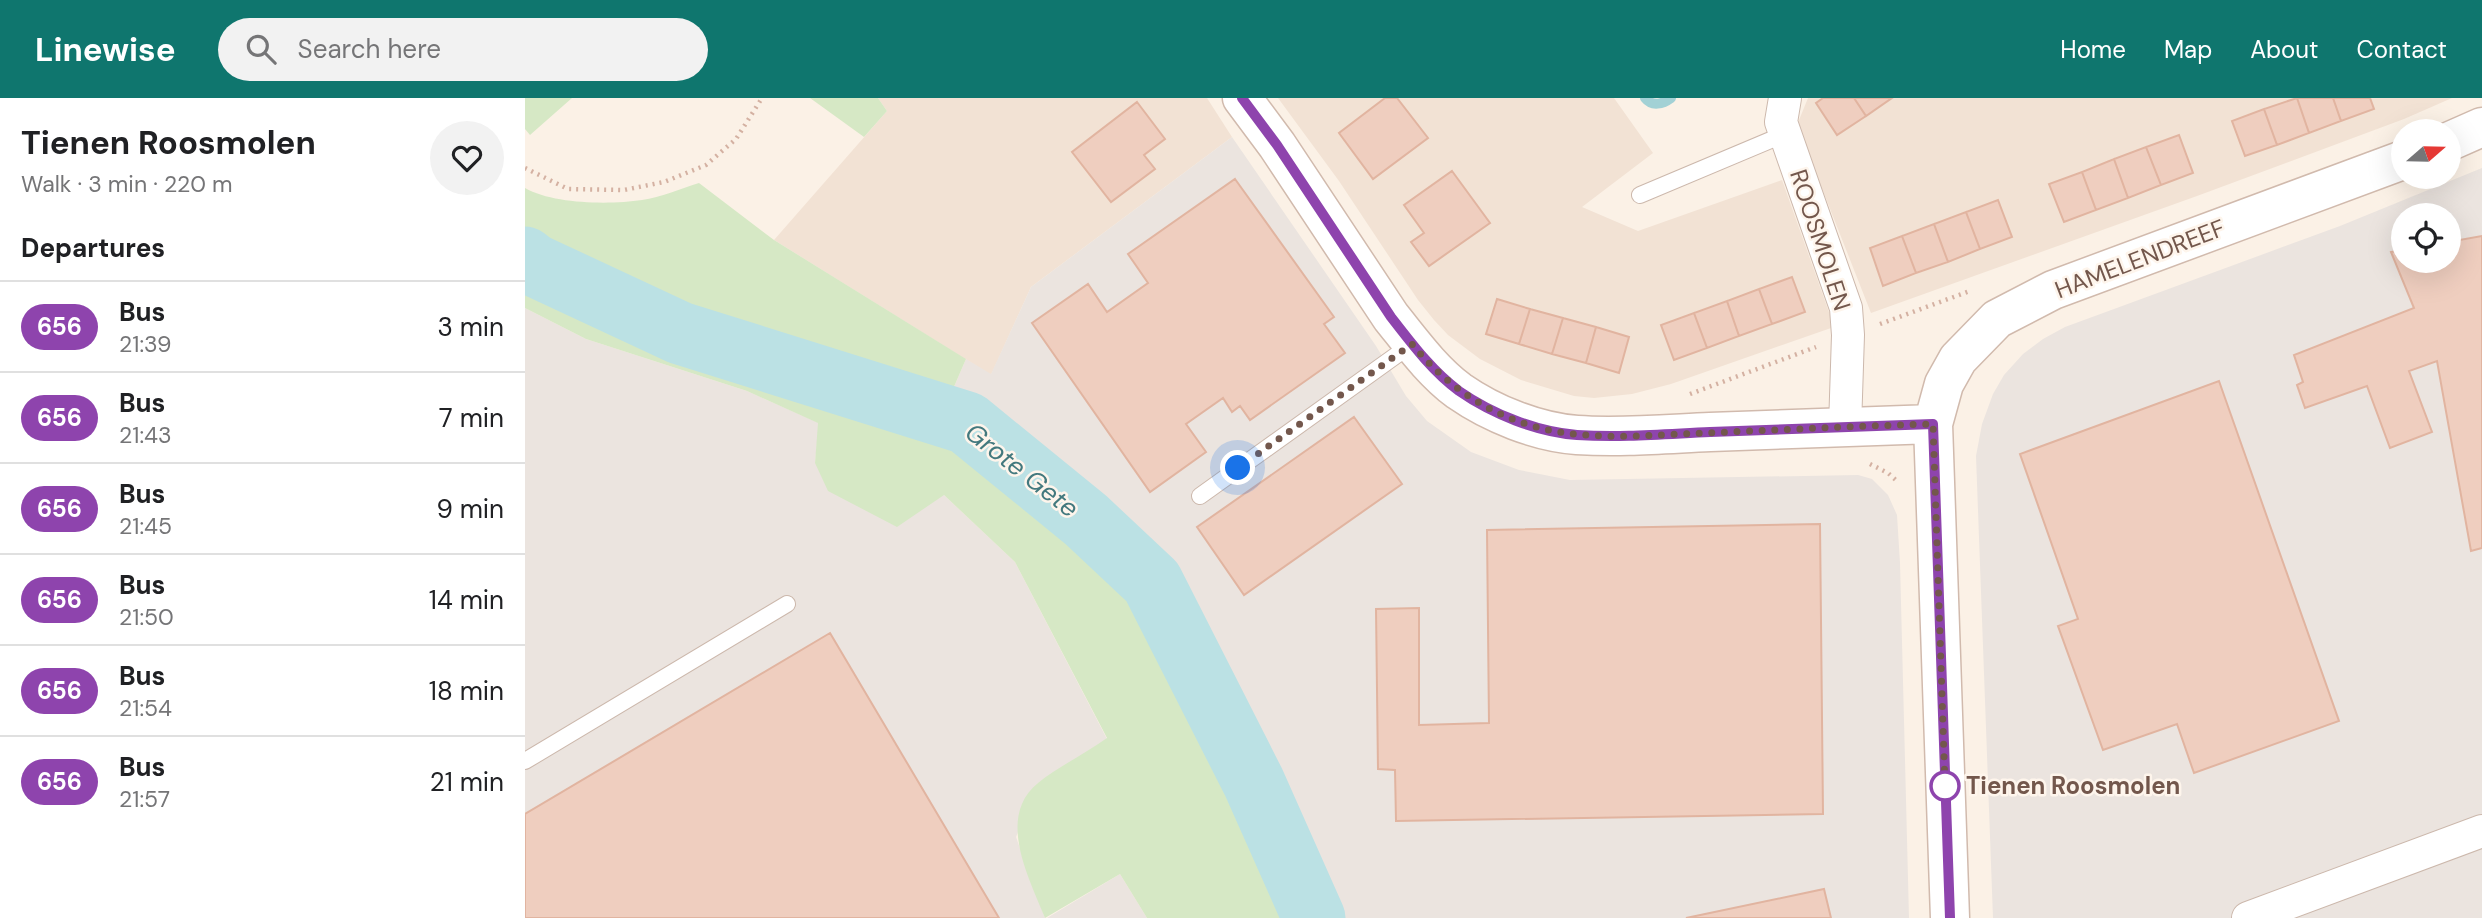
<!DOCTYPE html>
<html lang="en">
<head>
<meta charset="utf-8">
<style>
  :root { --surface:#fff; --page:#f2f2f2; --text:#202124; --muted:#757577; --line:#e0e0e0; --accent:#0f766e }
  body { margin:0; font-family:"DM Sans",sans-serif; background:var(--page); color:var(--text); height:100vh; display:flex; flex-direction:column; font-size:26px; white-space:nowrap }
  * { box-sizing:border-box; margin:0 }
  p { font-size:23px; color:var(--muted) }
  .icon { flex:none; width:38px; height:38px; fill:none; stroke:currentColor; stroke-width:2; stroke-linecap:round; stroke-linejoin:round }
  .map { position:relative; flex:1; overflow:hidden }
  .side { display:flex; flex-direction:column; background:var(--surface); width:525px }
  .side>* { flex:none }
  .badge { padding:0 14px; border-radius:23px; font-size:24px; line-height:46px }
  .needle { width:46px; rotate:70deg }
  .fabs { position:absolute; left:1866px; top:21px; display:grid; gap:14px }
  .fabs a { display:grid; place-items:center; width:70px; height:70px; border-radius:50%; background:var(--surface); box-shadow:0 7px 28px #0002; font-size:35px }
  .you { position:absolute; width:35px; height:35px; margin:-18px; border:5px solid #fff; border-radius:50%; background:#1a73e8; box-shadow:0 0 0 10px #1a73e833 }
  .map>.badge { position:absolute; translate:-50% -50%; box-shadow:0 0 0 4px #fff }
  h2 { padding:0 21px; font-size:26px; line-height:63px }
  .round { display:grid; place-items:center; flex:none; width:74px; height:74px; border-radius:37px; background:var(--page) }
  .head { display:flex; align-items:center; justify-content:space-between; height:119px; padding:0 21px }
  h1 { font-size:33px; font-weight:700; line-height:52px }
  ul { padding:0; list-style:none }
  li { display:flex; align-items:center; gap:21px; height:91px; padding:0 21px; border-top:2px solid var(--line) }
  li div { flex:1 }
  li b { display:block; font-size:26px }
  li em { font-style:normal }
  li .badge { min-width:77px; font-weight:700; text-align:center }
  header { display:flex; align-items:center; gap:42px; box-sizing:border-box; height:98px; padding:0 35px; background:var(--accent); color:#fff }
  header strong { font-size:33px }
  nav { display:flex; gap:38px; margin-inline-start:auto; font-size:24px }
  .search { width:490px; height:63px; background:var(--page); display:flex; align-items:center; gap:18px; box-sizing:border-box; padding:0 24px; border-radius:38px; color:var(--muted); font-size:26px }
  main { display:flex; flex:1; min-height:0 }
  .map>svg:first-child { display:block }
  .residential { fill:#f2e2d4 }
  .industrial { fill:#ebe4df; fill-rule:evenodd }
  .green { fill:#d6e8c5 }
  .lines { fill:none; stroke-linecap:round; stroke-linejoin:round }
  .stream { stroke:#a2d1d5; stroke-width:10 }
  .river { stroke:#bbe1e4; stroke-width:63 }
  .building { fill:#efcebf; stroke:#e1b4a0; stroke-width:2 }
  .lane-casing { stroke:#ccb8ac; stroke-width:18 }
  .street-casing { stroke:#ccb8ac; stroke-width:34 }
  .secondary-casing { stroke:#d1baad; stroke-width:41 }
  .path { stroke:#d4b1a2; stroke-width:4.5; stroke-dasharray:2 5; stroke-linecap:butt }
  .lane { stroke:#fff; stroke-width:16 }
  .street { stroke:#fff; stroke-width:32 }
  .secondary { stroke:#fff; stroke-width:38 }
  .line-casing { stroke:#fff; stroke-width:16 }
  .line { stroke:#8e44ad; stroke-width:10 }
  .walk { stroke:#73574c; stroke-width:7; stroke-dasharray:0 12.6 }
  .stop-dot { fill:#fff; stroke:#8e44ad; stroke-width:3.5 }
  .labels { text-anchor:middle; stroke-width:5; stroke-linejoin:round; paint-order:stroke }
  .street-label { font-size:24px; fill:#73574c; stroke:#fef5ec }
  .stop-label { font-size:24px; font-weight:bold; fill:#73574c; stroke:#fef5ec; text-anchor:start }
  .water-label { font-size:26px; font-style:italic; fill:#43797e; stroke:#fef5ec }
</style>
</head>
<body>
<header>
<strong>Linewise</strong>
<div class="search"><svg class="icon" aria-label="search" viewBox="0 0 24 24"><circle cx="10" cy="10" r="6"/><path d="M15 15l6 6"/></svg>Search here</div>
<nav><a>Home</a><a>Map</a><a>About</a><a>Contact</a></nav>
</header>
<main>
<section class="side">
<div class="head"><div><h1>Tienen Roosmolen</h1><p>Walk · 3 min · 220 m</p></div><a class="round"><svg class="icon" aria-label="heart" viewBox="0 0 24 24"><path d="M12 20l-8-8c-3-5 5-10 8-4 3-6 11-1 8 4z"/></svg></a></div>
<h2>Departures</h2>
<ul>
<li><span class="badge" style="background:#8e44ad;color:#fff">656</span><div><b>Bus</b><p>21:39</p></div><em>3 min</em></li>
<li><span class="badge" style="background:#8e44ad;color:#fff">656</span><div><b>Bus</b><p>21:43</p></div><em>7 min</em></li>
<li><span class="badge" style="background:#8e44ad;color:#fff">656</span><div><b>Bus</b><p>21:45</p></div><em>9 min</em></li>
<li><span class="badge" style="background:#8e44ad;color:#fff">656</span><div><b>Bus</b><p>21:50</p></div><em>14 min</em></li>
<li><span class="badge" style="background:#8e44ad;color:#fff">656</span><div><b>Bus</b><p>21:54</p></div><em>18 min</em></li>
<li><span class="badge" style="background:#8e44ad;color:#fff">656</span><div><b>Bus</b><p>21:57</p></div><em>21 min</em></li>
</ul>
</section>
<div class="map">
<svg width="1957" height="820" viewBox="0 0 1957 820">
  <rect width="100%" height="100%" fill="#fbf1e6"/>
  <!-- residential -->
  <path class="residential" d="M 353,0 L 682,0 L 707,39 L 506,189 L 466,277 L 249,142 L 362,13 Z
    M 753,0 L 1089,0 L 1128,55 L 1057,109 L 1113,133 L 1257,82 L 1305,217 L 1306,230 L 1146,286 L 1107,296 L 1069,300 L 1049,298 L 996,282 L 955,261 L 923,237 L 909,222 L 893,202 L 814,83 Z
    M 1283,0 L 1927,0 L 1879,21 L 1672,98 L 1346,215 L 1272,27 Z"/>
  <!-- industrial -->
  <path class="industrial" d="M 707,39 L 851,248 L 881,298 L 902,323 L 946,354 L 994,372 L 1045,382 L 1333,377 L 1347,381 L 1363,397 L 1372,417 L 1375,465 L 1384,820 L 789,820 L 729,685 L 627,484 L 561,422 L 442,325 L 428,291 L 441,261 L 466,276 L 506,189 Z
    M 1957,70 L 1957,820 L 1468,820 L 1451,358 L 1457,326 L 1468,296 L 1479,277 L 1498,256 L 1518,241 L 1540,229 L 1815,128 ZM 1878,117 L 1923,117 L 1923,163 L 1878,163 Z
    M 0,210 L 61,241 L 222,293 L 294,325 L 290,365 L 419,397 L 490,464 L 582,641 L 512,686 L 491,739 L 520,820 L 0,820 Z
    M 595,776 L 622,820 L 522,820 Z"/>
  <!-- green -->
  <path class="green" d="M 0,0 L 47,0 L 5,37 L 0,31 Z
    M 285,0 L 353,0 L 362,13 L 339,39 Z
    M 174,85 L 249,142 L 441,261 L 428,291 L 442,325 L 561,422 L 627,484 L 729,685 L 789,820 L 622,820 L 595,776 L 520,820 C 504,780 471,719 513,685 C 534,668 560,656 582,640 L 490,464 L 419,397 L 372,429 L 303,393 L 290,365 L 293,325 L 222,293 L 61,241 L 0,210 L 0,90 C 28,106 84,107 117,102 C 136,99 155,91 174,85 Z"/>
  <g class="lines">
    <!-- stream -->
    <path class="stream" d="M 1120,0 C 1127,9 1138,6 1146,0"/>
    <!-- river -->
    <path class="river" d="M 0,160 L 9,167 L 155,235 L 442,325 L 561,422 L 627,484 L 729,685 L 789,820"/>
  </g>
  <!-- building -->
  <path class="building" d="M 860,0 L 872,0 L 903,40 L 848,81 L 814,35 Z
    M 1298,0 L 1329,0 L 1341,18 L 1312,37 L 1291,5 Z
    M 1329,0 L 1367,0 L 1341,18 Z
    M 1772,0 L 1784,35 L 1752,47 L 1739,11 Z
    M 1772,0 L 1808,0 L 1816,23 L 1784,35 Z
    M 1808,0 L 1845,0 L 1849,11 L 1816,23 Z
    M 612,4 L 640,41 L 619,57 L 630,71 L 586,104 L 547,54 Z
    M 1739,11 L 1752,47 L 1720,58 L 1707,23 Z
    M 1654,37 L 1668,75 L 1636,87 L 1621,49 Z
    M 1621,49 L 1636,87 L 1603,100 L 1589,61 Z
    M 1589,61 L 1603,100 L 1571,112 L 1557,74 Z
    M 927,73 L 965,125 L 904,168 L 886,144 L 899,135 L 879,107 Z
    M 1557,74 L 1571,112 L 1539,124 L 1524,86 Z
    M 710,81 L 809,219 L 799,226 L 820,255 L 725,322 L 715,308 L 707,314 L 698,300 L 661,326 L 681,354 L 625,394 L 507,225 L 563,186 L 582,214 L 623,185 L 603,156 Z
    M 1473,102 L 1487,139 L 1455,151 L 1441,114 Z
    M 1441,114 L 1455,151 L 1423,164 L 1409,126 Z
    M 1409,126 L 1423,164 L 1391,175 L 1377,138 Z
    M 1377,138 L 1391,175 L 1358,188 L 1345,150 Z
    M 1957,138 L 1957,450 L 1946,453 L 1912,263 L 1884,273 L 1907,334 L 1865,350 L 1842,288 L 1780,310 L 1772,287 L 1778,284 L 1769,257 L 1889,210 L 1866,154 L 1878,152 L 1878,163 L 1923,163 L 1923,144 Z
    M 1267,179 L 1280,214 L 1247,226 L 1234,191 Z
    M 1234,191 L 1247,226 L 1214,238 L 1202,203 Z
    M 972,201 L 1005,211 L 994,246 L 961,236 Z
    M 1202,203 L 1214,238 L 1182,250 L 1169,215 Z
    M 1005,211 L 1038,220 L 1027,256 L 994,246 Z
    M 1169,215 L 1182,250 L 1149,262 L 1136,227 Z
    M 1038,220 L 1071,229 L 1061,265 L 1027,256 Z
    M 1071,229 L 1104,239 L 1094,275 L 1061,265 Z
    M 1694,283 L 1814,623 L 1669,675 L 1652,626 L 1578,652 L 1533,528 L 1553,521 L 1495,356 Z
    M 829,319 L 877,386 L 719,497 L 672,429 Z
    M 1295,426 L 1298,716 L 871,723 L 870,672 L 853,671 L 851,511 L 894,510 L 894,627 L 964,625 L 962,432 Z
    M 305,535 L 474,820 L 0,820 L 0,716 Z
    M 1299,791 L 1306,820 L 1161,820 Z"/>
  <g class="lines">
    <defs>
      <path id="lane" d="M 1115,97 L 1260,36
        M 675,398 L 887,246
        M 0,663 L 262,506"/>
      <path id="street" d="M 1260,0 L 1256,24 L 1321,210 L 1323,237 L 1320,329
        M 1723,820 L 1957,733"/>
      <path id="secondary" d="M 717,0 L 752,47 L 866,219 C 887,245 907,273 934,293 C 967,316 1012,334 1052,337 C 1096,340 1141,336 1185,334 C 1259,331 1333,328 1408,326
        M 1923,44 L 1957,29
        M 1425,820 L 1408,326 L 1419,286 L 1433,261 L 1472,221 L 1528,192 L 1878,62"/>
    </defs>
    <!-- lane casing -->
    <use href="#lane" class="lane-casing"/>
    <!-- street casing -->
    <use href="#street" class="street-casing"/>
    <!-- secondary casing -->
    <use href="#secondary" class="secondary-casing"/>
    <!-- path -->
    <path class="path" d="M 0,70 L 43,91 L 99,92 L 139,84 L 181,67 L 211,41 L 237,0
      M 1355,226 L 1445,193
      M 1165,296 L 1291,249
      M 1345,366 L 1363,375 L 1373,384"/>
    <!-- lane -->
    <use href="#lane" class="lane"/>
    <!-- street -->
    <use href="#street" class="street"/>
    <!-- secondary -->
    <use href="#secondary" class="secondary"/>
  </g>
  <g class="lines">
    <defs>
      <path id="line" d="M 717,0 L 752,47 L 866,219 C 887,246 907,273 934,293 C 967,316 1012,334 1052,337 C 1096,340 1141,336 1185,334 C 1259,331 1333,328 1408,326 L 1425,820"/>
    </defs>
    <!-- line casing -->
    <use href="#line" class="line-casing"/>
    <!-- line -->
    <use href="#line" class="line"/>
    <!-- walk -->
    <path class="walk" d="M 713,370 L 887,246 C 919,285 959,314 1008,328 C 1063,344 1123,337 1178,335 C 1255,332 1331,328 1408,326 L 1420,688"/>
  </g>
  <!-- markers -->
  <circle class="stop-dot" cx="1420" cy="688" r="14"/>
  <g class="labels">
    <!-- street labels -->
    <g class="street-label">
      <text transform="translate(1295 142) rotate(72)" y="8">ROOSMOLEN</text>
      <text transform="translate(1615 161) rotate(-21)" y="8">HAMELENDREEF</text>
    </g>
    <!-- stop labels -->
    <g class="stop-label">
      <text x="1441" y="696">Tienen Roosmolen</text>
    </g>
    <!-- water labels -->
    <g class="water-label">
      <text transform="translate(497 372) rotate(38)" y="9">Grote Gete</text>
    </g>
  </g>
</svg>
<div class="fabs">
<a><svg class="needle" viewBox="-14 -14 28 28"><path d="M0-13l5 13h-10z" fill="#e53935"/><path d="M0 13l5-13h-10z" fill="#757577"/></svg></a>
<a><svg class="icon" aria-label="locate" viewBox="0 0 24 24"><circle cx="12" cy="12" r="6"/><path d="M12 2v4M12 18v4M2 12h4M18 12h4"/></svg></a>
</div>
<div class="you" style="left:713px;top:370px"></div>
</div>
</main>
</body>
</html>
